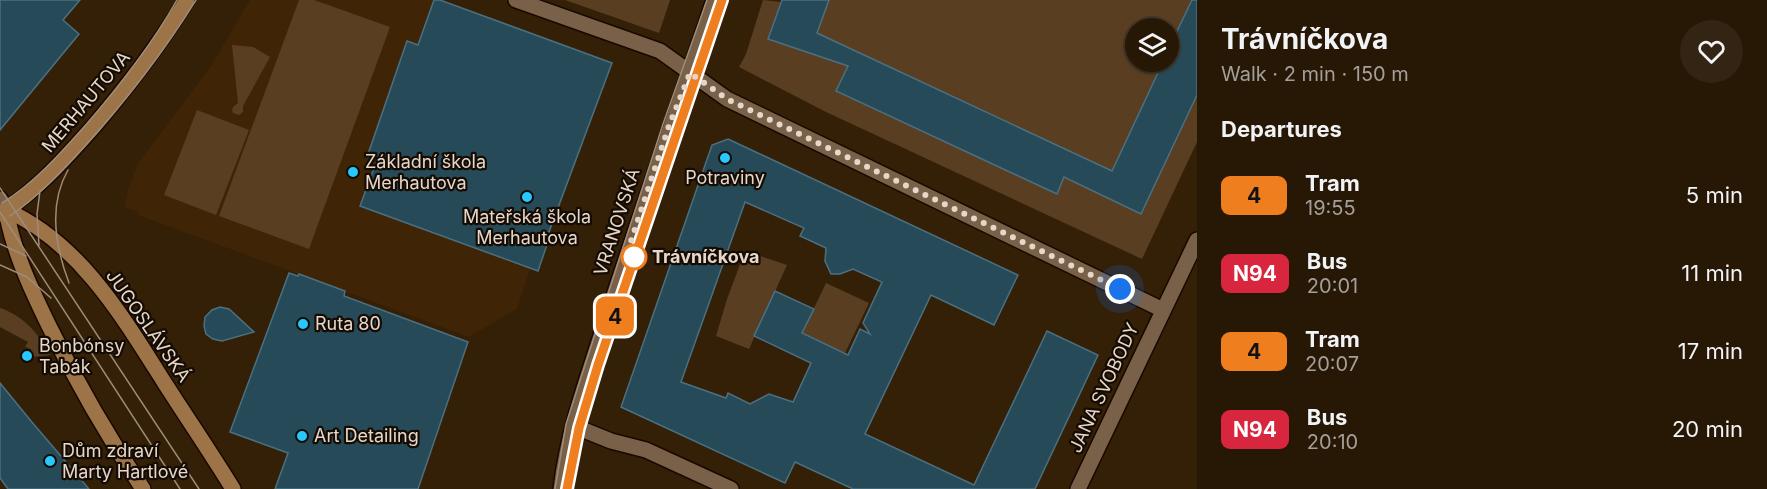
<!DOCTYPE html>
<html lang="en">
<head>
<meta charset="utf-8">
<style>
  :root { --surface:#271705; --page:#332413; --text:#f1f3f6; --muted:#a49f9a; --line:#433627 }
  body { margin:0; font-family:Inter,sans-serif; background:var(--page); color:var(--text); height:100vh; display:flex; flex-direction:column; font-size:22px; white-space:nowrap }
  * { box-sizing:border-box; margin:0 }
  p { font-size:20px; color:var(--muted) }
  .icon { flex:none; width:33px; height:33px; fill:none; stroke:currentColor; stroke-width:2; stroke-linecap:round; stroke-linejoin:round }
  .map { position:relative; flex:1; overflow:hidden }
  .drawer { display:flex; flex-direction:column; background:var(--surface); width:570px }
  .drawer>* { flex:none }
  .badge { padding:0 12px; border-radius:9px; font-size:21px; line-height:39px }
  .fabs { position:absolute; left:1125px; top:18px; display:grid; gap:12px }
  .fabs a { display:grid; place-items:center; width:54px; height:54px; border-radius:50%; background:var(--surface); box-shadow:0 2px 4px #0004,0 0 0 2px var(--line); font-size:30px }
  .you { position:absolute; width:30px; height:30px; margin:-15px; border:4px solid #fff; border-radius:50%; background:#1a73e8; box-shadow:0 0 0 9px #1a73e833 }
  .map>.badge { position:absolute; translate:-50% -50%; box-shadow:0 0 0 3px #fff }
  h2 { padding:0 24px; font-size:22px; line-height:54px }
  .round { display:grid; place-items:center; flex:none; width:63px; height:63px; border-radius:32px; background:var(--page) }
  .headline { display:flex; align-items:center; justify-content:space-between; height:102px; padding:0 24px }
  h1 { font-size:28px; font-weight:700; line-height:45px }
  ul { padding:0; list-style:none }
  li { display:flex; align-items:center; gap:18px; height:78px; padding:0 24px }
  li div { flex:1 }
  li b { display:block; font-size:22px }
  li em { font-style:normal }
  li .badge { min-width:66px; font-weight:700; text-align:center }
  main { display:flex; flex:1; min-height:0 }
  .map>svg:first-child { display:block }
  .built { fill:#3f2506 }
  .green { fill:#593e22; fill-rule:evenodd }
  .building { fill:#274a59; stroke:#4b7080; stroke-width:1.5; fill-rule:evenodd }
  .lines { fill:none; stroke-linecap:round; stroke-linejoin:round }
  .street-casing { stroke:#1a0800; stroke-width:18 }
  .secondary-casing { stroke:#1a0800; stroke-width:18 }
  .street { stroke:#796149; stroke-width:15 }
  .secondary { stroke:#9d7448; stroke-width:15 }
  .tram { stroke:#9d8c7a; stroke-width:1.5 }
  .line-casing { stroke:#fff; stroke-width:14 }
  .line { stroke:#ee7e1e; stroke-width:9 }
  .walk { stroke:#e6d7ca; stroke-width:6; stroke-dasharray:0 10.8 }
  .poi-dot { fill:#27c8ff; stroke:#140b03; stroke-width:2 }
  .stop-dot { fill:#fff; stroke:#ee7e1e; stroke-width:3 }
  .labels { text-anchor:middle; stroke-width:4.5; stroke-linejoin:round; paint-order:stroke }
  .street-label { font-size:18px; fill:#e6d7ca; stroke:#140b03 }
  .poi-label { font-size:18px; fill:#e6d7ca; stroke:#140b03; text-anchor:start }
  .stop-label { font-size:18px; font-weight:bold; fill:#e6d7ca; stroke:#140b03; text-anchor:start }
</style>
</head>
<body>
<main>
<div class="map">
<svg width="1197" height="489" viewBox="0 0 1197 489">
  <rect width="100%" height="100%" fill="#341f07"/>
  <!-- built -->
  <path class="built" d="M 250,0 L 440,0 L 612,63 L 549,232 L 551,233 L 538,271 L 530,269 L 517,309 L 469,337 L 138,215 L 137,211 L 125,208 L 128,190 L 138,163 L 211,66 Z"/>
  <!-- green -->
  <path class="green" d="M 299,0 L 314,0 L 390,27 L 309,249 L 219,216 Z
    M 565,0 L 670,0 L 659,33 Z
    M 763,0 L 781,2 L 768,39 L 810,53 L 829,0 L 1197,0 L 1197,142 L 1142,259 L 826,112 L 739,67 L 746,54 ZM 1136,28 L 1168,28 L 1168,62 L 1136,62 Z
    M 232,45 L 253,47 L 270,57 L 243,106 L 243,112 L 239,115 L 233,113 L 232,110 L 233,107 L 238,103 Z
    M 197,110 L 249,130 L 216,215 L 164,195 Z
    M 745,251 L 787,265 L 749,349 L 716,336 L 727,299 Z
    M 826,283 L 869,303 L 845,353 L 802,333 Z
    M 0,308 C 24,316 39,334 50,355 L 32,357 L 31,349 L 25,347 L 28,342 L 0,327 Z"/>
  <!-- building -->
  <path class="building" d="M 0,0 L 80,0 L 63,20 L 79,34 L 0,130 Z
    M 434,0 L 440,0 L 612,63 L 549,232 L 551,233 L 538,271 L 360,206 L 377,160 L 367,157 L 407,41 L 418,45 Z
    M 782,0 L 829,0 L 817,33 L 1112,171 L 1163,62 L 1168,62 L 1168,50 L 1192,0 L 1197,0 L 1197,95 L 1141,214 L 1064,177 L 1057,194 L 836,91 L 848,66 L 768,39 Z
    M 728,139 L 1018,275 L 994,325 L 931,295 L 865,434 L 974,485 L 1047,331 L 1098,355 L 1035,489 L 853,489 L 795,462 L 785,483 L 621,407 L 712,145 ZM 745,202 L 804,228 L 800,236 L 826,248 L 825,261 L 831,274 L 840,274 L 853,269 L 882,282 L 863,323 L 870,334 L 860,329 L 848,355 L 802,333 L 814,309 L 775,291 L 754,336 L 811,363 L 793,402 L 769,394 L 750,404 L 728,393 L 726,398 L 681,382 Z
    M 289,273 L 298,276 L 299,274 L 345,291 L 344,296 L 468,342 L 418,489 L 275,489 L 288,453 L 230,432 Z
    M 220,307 L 229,309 L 254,332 L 222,341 L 213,339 L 206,334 L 204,326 L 205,317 L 212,310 Z
    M 0,383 L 31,421 L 89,489 L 8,489 L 0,478 Z"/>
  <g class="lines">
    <defs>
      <path id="street" d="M 516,0 L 660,51 L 727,99 L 1163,310
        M 0,199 L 6,210
        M 574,426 L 611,441 L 646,450 L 731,489
        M 561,489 C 568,429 590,371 608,314 C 642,209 679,105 714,0
        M 1078,489 L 1197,240"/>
      <path id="secondary" d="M 6,210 C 79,242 123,317 164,382 C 187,418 211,453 233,489
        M 6,210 C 13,251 31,289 49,326 C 77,383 108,437 143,489
        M 0,214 C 37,190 65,159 94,126 C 128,86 159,45 187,0"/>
    </defs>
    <!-- street casing -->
    <use href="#street" class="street-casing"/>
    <!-- secondary casing -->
    <use href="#secondary" class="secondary-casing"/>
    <!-- street -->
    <use href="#street" class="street"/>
    <!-- secondary -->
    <use href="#secondary" class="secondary"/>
    <!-- tram -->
    <path class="tram" d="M 68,170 C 48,205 55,246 69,283
      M 0,188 L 199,489
      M 2,203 C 34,183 59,155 84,127 C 119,87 151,46 177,0
      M 0,212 L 180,489
      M 10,216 C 38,197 61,172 84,147 C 126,101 163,53 196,0
      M 0,244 L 26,256
      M 39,245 L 37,214 L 40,191
      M 0,265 L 27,277 L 51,298
      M 555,489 L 566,424 L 663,124 L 707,0
      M 567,489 L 579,428 L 598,365 L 722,0"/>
  </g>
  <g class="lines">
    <defs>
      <path id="line" d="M 567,489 L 579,428 L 598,365 L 722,0"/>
    </defs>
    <!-- line casing -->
    <use href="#line" class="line-casing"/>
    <!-- line -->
    <use href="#line" class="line"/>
    <!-- walk -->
    <path class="walk" d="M 634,257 L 627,253 L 669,126 L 690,73 L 727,99 L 1120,289"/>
  </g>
  <!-- markers -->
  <g class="poi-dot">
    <circle cx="725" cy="158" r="6"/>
    <circle cx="353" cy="172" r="6"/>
    <circle cx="527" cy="197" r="6"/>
    <circle cx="303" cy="324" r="6"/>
    <circle cx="27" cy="356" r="6"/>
    <circle cx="302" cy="436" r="6"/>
    <circle cx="50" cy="461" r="6"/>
  </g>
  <circle class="stop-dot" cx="634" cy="257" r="12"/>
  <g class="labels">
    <!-- street labels -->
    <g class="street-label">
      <text transform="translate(86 102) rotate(-50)" y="6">MERHAUTOVA</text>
      <text transform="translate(617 222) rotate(-72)" y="6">VRANOVSKÁ</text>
      <text transform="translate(148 326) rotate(55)" y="6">JUGOSLÁVSKÁ</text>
      <text transform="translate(1104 388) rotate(-65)" y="6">JANA SVOBODY</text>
    </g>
    <!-- poi labels -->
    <g class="poi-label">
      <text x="365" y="168">Základní škola<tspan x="365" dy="21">Merhautova</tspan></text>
      <text x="725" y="184" text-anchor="middle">Potraviny</text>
      <text x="527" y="223" text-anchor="middle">Mateřská škola<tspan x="527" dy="21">Merhautova</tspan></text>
      <text x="315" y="330">Ruta 80</text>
      <text x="39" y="352">Bonbónsy<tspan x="39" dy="21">Tabák</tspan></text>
      <text x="314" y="442">Art Detailing</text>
      <text x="62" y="457">Dům zdraví<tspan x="62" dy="21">Marty Hartlové</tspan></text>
    </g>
    <!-- stop labels -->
    <g class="stop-label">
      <text x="652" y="263">Trávníčkova</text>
    </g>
  </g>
</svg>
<div class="fabs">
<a><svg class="icon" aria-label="layers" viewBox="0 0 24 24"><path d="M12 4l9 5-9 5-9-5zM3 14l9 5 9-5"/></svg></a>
</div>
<div class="you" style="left:1120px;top:289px"></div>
<b class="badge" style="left:615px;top:316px;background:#ee7e1e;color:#111">4</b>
</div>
<section class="drawer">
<div class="headline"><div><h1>Trávníčkova</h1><p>Walk · 2 min · 150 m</p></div><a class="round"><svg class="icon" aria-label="heart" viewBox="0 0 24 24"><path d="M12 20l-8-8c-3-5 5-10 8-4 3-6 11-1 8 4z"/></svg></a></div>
<h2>Departures</h2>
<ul>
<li><span class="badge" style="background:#ee7e1e;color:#111">4</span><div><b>Tram</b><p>19:55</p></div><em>5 min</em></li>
<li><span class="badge" style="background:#d7263d;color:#fff">N94</span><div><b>Bus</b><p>20:01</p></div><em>11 min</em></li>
<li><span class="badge" style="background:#ee7e1e;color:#111">4</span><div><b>Tram</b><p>20:07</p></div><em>17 min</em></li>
<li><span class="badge" style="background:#d7263d;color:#fff">N94</span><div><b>Bus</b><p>20:10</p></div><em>20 min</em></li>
</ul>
</section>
</main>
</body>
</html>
